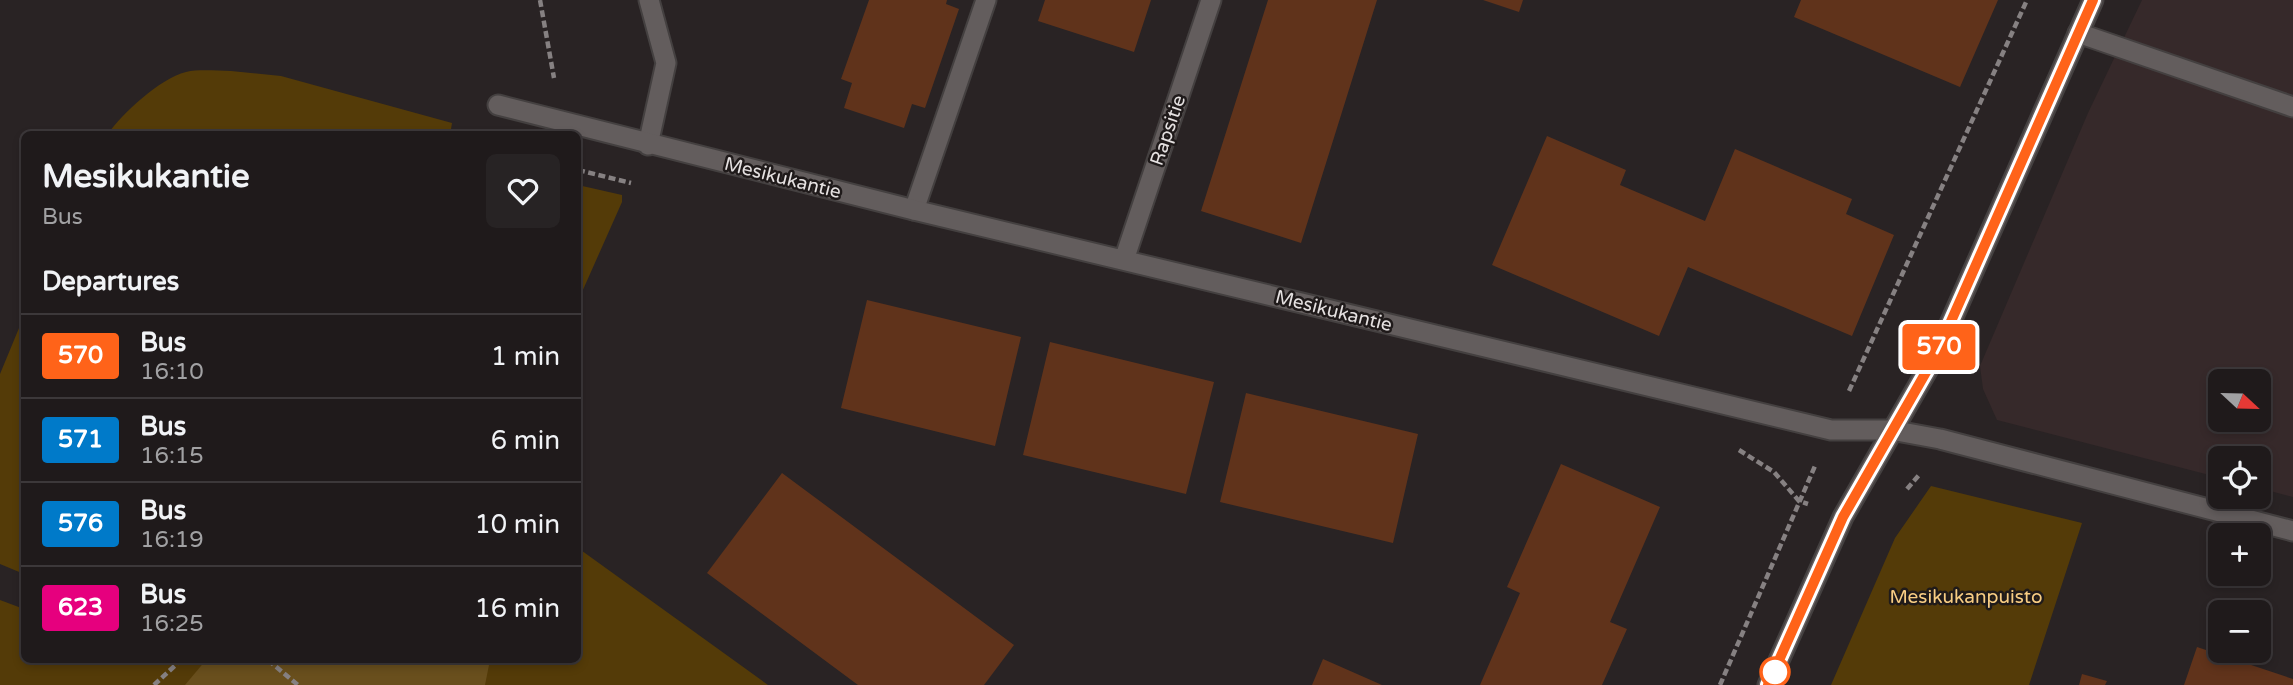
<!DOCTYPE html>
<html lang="en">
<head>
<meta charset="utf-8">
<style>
  :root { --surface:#1f1a1b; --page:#272324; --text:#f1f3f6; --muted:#a1a1a3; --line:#3c383a }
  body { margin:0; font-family:"Varela Round",sans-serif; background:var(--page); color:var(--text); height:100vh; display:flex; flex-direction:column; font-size:26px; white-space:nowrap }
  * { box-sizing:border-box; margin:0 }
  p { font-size:23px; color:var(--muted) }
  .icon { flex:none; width:38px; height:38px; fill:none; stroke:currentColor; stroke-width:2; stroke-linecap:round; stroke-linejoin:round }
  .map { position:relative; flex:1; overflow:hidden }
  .sheet { position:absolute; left:21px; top:131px; width:560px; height:532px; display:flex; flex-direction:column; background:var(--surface); border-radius:10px; box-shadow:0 4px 10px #0003,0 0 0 2px var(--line) }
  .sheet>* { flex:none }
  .badge { padding:0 14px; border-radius:5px; font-size:24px; line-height:46px }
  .needle { width:46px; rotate:112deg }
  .fabs { position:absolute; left:2208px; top:369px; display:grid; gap:14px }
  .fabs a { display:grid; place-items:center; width:63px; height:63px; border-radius:10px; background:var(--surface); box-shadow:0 4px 10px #0003,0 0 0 2px var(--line); font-size:35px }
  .map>.badge { position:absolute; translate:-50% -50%; box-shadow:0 0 0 4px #fff }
  h2 { padding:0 21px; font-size:26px; line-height:63px }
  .round { display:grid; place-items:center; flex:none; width:74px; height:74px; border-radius:10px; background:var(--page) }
  .overview { display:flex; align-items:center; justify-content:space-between; height:119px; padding:0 21px }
  h1 { font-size:33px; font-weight:700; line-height:52px }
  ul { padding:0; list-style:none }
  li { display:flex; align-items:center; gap:21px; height:84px; padding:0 21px; border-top:2px solid var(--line) }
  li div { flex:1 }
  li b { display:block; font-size:26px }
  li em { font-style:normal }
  li .badge { min-width:77px; font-weight:700; text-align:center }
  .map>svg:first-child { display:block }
  .built { fill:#36292a; fill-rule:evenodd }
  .green { fill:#543b08 }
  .forest { fill:#694f1d }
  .building { fill:#60331b }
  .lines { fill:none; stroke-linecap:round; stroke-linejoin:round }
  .service-casing { stroke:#444040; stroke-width:23 }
  .minor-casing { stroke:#444040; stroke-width:23 }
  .tertiary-casing { stroke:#444040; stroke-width:23 }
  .path { stroke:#868182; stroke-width:4.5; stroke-dasharray:7 3.5; stroke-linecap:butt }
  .service { stroke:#635d5d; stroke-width:19 }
  .minor { stroke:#635d5d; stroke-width:19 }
  .tertiary { stroke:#635d5d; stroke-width:19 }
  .line-casing { stroke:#fff; stroke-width:16 }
  .line { stroke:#ff6319; stroke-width:10 }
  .stop-dot { fill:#fff; stroke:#ff6319; stroke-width:3.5 }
  .labels { text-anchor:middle; stroke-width:5; stroke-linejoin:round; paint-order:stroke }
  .street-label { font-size:19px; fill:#e5e1e1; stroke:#1f1a1a }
  .park-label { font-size:19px; fill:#f8cd83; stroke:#1f1a1a }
</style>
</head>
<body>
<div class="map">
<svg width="2293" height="685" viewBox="0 0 2293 685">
  <rect width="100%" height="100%" fill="#292324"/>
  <!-- built -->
  <path class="built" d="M 2142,0 L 2293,0 L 2293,497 L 2259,488 L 2259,458 L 2221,458 L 2221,478 L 1997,420 L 1983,389 L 1980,366 L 2088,113 ZM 2221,382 L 2259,382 L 2259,420 L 2221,420 Z"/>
  <!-- green -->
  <path class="green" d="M 231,71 L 281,76 L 452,123 L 450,135 L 107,135 C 123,113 159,79 186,72 C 199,69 217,71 231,71 Z
    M 578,185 L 622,195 L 622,202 L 578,301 Z
    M 24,316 L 24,574 L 0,564 L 0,374 Z
    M 1931,486 L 2082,523 L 2029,685 L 1831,685 L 1895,538 Z
    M 578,548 L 768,685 L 0,685 L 0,600 L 24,609 L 24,660 L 578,660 Z"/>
  <!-- forest -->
  <path class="forest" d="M 206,660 L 490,660 L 485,685 L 185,685 Z"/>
  <!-- building -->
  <path class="building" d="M 869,0 L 947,0 L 946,4 L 959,9 L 925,108 L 912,104 L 904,128 L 844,108 L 852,83 L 841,79 Z
    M 1045,0 L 1151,0 L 1134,52 L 1038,21 Z
    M 1268,0 L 1377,0 L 1301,243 L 1201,211 Z
    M 1483,0 L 1523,0 L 1519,12 Z
    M 1801,0 L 1998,0 L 1960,87 L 1794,17 Z
    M 1547,136 L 1626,170 L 1620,185 L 1705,221 L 1735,149 L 1852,199 L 1846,214 L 1894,235 L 1852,336 L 1688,267 L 1659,336 L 1492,265 Z
    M 867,300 L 1021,337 L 995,446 L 841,408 Z
    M 1050,342 L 1214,382 L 1186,494 L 1023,455 Z
    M 1246,393 L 1418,434 L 1393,543 L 1220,502 Z
    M 1561,464 L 1660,507 L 1610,622 L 1627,629 L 1602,685 L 1480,685 L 1520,593 L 1507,587 Z
    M 782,473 L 1014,645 L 984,685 L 858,685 L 707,573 Z
    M 2197,647 L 2293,679 L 2293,685 L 2184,685 Z
    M 1323,659 L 1382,685 L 1312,685 Z
    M 2082,674 L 2107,681 L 2105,685 L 2079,685 Z"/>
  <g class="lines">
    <defs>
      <path id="service" d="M 2078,33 L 2293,107
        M 648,145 L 666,63 L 649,0
        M 914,210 L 986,0"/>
      <path id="minor" d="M 498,105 L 914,210 L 1831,430 L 1891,430 L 1940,439 L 2293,531
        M 1124,260 L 1211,0"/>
      <path id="tertiary" d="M 1768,685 L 1843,517 L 1937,353 L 2093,0"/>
    </defs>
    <!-- service casing -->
    <use href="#service" class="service-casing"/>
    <!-- minor casing -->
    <use href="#minor" class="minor-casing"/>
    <!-- tertiary casing -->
    <use href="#tertiary" class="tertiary-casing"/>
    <!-- path -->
    <path class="path" d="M 540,0 L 554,78
      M 578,170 L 631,183
      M 1849,391 L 2027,0
      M 1739,450 L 1774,472 L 1799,501 L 1808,504
      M 1907,489 L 1919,475
      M 268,660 L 298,685
      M 154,685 L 181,660
      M 1720,685 L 1815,466"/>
    <!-- service -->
    <use href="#service" class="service"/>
    <!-- minor -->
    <use href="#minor" class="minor"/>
    <!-- tertiary -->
    <use href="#tertiary" class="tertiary"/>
  </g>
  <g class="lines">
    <defs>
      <path id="line" d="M 1768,685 L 1843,517 L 1937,353 L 2093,0"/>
    </defs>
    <!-- line casing -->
    <use href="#line" class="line-casing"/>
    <!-- line -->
    <use href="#line" class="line"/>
  </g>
  <!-- markers -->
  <circle class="stop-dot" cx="1775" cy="672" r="14"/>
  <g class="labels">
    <!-- street labels -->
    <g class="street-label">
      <text transform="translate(1167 130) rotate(-71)" y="7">Rapsitie</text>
      <text transform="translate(783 177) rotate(14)" y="7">Mesikukantie</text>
      <text transform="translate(1334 310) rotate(14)" y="7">Mesikukantie</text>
    </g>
    <!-- park labels -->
    <g class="park-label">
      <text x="1966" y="603">Mesikukanpuisto</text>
    </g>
  </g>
</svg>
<div class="fabs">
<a><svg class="needle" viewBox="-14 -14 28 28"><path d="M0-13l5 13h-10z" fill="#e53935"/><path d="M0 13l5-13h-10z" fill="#a1a1a3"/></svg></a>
<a><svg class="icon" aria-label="locate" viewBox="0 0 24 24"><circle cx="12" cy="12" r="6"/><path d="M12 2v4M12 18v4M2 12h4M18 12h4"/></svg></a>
<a>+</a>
<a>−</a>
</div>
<b class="badge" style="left:1939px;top:347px;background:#ff6319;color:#fff">570</b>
<section class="sheet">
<div class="overview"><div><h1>Mesikukantie</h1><p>Bus</p></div><a class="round"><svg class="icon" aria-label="heart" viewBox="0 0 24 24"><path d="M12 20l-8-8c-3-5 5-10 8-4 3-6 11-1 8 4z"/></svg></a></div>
<h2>Departures</h2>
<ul>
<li><span class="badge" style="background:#ff6319;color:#fff">570</span><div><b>Bus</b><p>16:10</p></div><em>1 min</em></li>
<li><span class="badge" style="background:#007ac9;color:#fff">571</span><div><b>Bus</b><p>16:15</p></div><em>6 min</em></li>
<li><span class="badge" style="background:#007ac9;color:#fff">576</span><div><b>Bus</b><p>16:19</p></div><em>10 min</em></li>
<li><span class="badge" style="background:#e6007e;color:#fff">623</span><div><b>Bus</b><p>16:25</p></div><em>16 min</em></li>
</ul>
</section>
</div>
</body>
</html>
